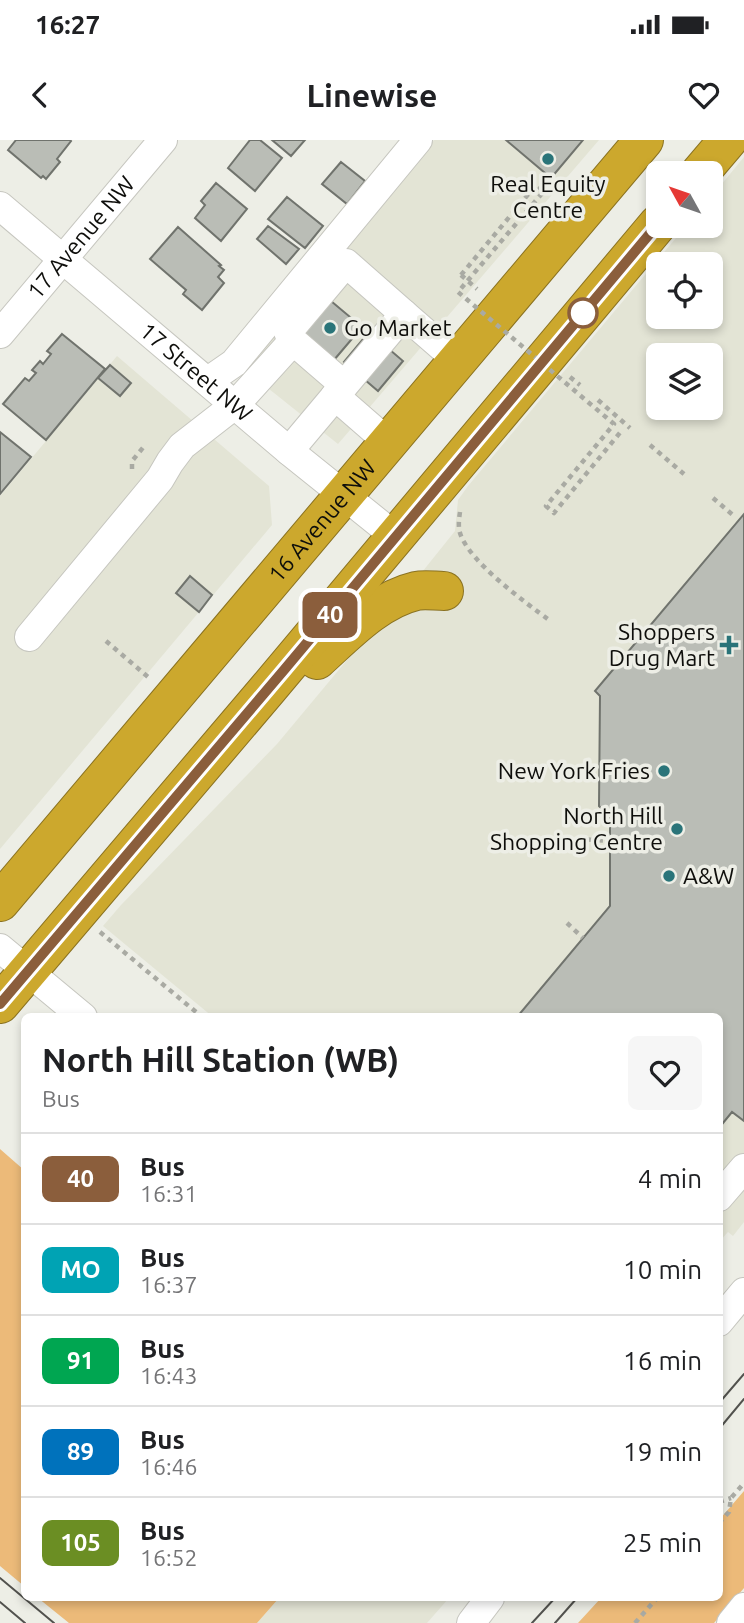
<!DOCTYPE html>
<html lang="en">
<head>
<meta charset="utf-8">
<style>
  :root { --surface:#fff; --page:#f6f6f6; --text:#202124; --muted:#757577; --line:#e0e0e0 }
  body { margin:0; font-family:Ubuntu,sans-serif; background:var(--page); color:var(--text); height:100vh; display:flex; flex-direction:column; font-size:26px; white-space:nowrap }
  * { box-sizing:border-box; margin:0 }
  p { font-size:23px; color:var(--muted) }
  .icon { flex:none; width:38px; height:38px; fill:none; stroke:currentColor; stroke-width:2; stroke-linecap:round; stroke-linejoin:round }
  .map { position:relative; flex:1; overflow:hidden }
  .details { position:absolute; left:21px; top:873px; width:702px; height:588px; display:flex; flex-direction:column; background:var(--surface); border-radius:10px; box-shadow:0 4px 10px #0003 }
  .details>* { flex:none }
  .badge { padding:0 14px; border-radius:10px; font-size:24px; line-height:46px }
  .needle { width:46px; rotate:310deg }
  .tools { position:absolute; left:646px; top:21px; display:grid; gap:14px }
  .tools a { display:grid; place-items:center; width:77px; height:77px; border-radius:10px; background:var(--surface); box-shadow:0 4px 10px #0003; font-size:35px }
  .map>.badge { position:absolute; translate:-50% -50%; box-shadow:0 0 0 4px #fff }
  .round { display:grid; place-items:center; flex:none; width:74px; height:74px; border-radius:10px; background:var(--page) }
  .summary { display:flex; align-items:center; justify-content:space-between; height:119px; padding:0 21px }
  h1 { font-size:33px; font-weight:700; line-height:52px }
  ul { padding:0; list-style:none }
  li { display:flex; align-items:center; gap:21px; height:91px; padding:0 21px; border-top:2px solid var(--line) }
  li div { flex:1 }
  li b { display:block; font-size:26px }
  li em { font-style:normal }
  li .badge { min-width:77px; font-weight:700; text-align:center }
  .status { display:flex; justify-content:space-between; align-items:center; height:49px; padding:0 35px; background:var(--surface); direction:ltr }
  .status svg { height:19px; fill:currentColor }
  header { display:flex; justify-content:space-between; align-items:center; height:91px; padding:0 21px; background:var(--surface); font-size:32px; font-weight:700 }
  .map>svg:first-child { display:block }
  .built { fill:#e3e4d5; fill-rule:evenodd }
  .green { fill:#ecba79 }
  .building { fill:#babdb6; stroke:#70736d; stroke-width:2 }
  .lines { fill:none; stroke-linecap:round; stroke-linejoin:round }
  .minor-casing { stroke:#c6c6bf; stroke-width:30 }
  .highway-casing { stroke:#8a7221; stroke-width:40 }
  .path { stroke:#a9aaa3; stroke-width:4.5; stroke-dasharray:5 5; stroke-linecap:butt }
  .minor { stroke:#fff; stroke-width:28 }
  .highway { stroke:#cca82d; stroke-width:38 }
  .tram { stroke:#52524e; stroke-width:2 }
  .path-bridge { stroke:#a9aaa3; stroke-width:4.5; stroke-dasharray:5 5; stroke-linecap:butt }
  .line-casing { stroke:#fff; stroke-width:16 }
  .line { stroke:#8b5e3c; stroke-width:10 }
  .poi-dot { fill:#2a7479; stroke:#edeee6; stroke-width:2.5 }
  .stop-dot { fill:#fff; stroke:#8b5e3c; stroke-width:3.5 }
  .labels { text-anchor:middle; stroke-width:7; stroke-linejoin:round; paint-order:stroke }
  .poi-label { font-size:23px; fill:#0e0e0b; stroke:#edeee6; text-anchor:end }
  .street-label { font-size:23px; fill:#0e0e0b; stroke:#edeee6 }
</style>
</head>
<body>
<div class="status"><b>16:27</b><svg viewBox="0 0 49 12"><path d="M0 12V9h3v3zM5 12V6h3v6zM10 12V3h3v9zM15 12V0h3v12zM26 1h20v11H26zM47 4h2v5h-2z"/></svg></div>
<header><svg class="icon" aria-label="back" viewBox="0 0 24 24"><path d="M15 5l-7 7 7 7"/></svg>Linewise<svg class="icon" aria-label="heart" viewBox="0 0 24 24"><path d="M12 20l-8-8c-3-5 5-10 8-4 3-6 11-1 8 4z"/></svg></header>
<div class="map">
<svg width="744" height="1483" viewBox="0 0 744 1483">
  <rect width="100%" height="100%" fill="#edeee6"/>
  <!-- built -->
  <path class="built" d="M 434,0 L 599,0 L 338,304 L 244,229 Z
    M 744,17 L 744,1082 L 733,1096 L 728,1092 L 719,1102 L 719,877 L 213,877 L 103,786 L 121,765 L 277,604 L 372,490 L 382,482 L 455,391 L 458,360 L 468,346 L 686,86 L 710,86 L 711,57 ZM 658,124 L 710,124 L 710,177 L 658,177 ZM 658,215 L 710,215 L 710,268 L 658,268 Z
    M 117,216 L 269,346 L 272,385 L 0,709 L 0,356 Z
    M 279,1458 L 449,1458 L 427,1483 L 257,1483 Z"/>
  <!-- green -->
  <path class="green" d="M 0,1009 L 24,1030 L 24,1446 L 0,1426 Z
    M 744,1351 L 744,1448 L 714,1483 L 578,1483 L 601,1458 L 719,1458 L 719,1380 Z
    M 38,1458 L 279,1458 L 257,1483 L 69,1483 Z"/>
  <!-- building -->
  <path class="building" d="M 16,0 L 70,0 L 71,1 L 57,19 L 60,22 L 46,39 L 43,36 L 41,38 L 8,10 Z
    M 250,0 L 260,0 L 282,18 L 255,51 L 228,28 Z
    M 272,0 L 305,0 L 291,16 Z
    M 506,0 L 583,0 L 551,38 Z
    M 341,22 L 365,41 L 347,64 L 322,44 Z
    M 216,43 L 247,69 L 221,101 L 195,78 L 205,65 L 201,61 Z
    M 287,57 L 323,86 L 305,108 L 268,79 Z
    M 268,86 L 299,109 L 286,124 L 257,99 Z
    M 178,87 L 221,125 L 219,126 L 224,130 L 218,137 L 224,143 L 202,170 L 183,154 L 186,150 L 150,119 Z
    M 325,156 L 362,187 L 334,220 L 298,190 Z
    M 369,192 L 403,221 L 378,251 L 344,222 Z
    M 62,194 L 105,229 L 46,300 L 3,264 L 25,238 L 29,241 L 36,233 L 32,230 L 40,221 L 43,224 L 51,214 L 47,211 Z
    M 110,225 L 131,243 L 120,256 L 98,238 Z
    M 0,292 L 31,317 L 0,354 Z
    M 744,374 L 744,981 L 732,972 L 719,988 L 719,877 L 517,877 L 610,766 L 610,677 L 599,666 L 600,556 L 595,551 Z
    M 190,436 L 212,455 L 199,472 L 176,453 Z"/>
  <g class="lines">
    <defs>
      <g id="minor">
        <path id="s1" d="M 0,66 L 289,311 L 396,397"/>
        <path id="s2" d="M 0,194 L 163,0"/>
        <path d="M 293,201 L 288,192 L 346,123 L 404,174"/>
        <path d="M 208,241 L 234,223 L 418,0"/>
        <path d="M 335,256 L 389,303"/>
        <path d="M 289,311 L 404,174 L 458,221"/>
        <path d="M 29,497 L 160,339 L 170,322 L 182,306 L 236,264 L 293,201 L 344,245"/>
        <path d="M 0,808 L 83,877"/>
        <path d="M 719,1057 L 744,1028"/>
        <path d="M 719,1182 L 744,1152"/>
        <path d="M 471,1483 L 490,1458"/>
        <path d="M 731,1483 L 744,1467"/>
      </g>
      <g id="highway">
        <path d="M 700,33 L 728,0"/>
        <path d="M 317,520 C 345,495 377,460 416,451 C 425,449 435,451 444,451"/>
        <path id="s3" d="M 0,762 L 644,0"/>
        <path d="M 0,864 L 267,550 L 658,84"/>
      </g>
    </defs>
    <!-- minor casing -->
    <use href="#minor" class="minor-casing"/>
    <!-- highway casing -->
    <use href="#highway" class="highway-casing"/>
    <!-- path -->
    <path class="path" d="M 461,135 L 477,149
      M 570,237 L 580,245
      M 598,260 L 630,288
      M 650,305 L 684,334
      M 132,329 L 132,321 L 146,304
      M 713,358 L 734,376
      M 460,372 C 459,379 458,386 460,393 C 469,422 525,462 549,480
      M 106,501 L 148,537
      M 578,699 L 611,701
      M 567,783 L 583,798
      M 100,792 L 202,877
      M 719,1362 L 731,1358
      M 719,1383 L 729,1372 L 731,1358 L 744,1343
      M 635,1483 L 657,1458"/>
    <!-- minor -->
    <use href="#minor" class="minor"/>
    <!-- highway -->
    <use href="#highway" class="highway"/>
    <!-- tram -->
    <path class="tram" d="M 719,1263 L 744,1234
      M 719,1289 L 744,1259
      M 0,1438 L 54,1483
      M 0,1462 L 25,1483
      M 532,1483 L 555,1458
      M 555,1483 L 577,1458"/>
    <!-- path-bridge -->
    <path class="path-bridge" d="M 461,135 L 536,45 L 544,51 L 458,152 L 614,284 L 546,366 L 554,373 L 623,289"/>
  </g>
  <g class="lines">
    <defs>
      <path id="line" d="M 0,864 L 284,530 L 658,84"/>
    </defs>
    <!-- line casing -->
    <use href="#line" class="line-casing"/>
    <!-- line -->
    <use href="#line" class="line"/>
  </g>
  <!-- markers -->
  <g class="poi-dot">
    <circle cx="548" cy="19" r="7"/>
    <circle cx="330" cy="188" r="7"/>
    <path d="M725.5 494.5h7v7h7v7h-7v7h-7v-7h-7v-7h7z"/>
    <circle cx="664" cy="631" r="7"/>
    <circle cx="677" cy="689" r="7"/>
    <circle cx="669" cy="736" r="7"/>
  </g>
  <circle class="stop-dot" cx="583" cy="173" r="14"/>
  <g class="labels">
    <!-- poi labels -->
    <g class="poi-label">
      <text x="548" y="52" text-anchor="middle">Real Equity<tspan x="548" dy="26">Centre</tspan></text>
      <text x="344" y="196" text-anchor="start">Go Market</text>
      <text x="715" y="500">Shoppers<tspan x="715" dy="26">Drug Mart</tspan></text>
      <text x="650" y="639">New York Fries</text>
      <text x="663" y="684">North Hill<tspan x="663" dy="26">Shopping Centre</tspan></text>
      <text x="683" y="744" text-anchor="start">A&amp;W</text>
    </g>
    <!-- street labels -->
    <g class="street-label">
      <text dy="8" stroke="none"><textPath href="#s2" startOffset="126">17 Avenue NW</textPath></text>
      <text dy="8" stroke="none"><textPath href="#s1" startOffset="257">17 Street NW</textPath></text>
      <text dy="8" stroke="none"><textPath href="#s3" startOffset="499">16 Avenue NW</textPath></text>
    </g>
  </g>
</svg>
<div class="tools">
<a><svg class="needle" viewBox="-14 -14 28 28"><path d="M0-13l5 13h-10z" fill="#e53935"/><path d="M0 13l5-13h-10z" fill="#757577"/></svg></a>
<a><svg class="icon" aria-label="locate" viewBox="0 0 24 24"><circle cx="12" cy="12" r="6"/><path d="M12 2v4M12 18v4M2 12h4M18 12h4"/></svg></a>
<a><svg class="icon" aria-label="layers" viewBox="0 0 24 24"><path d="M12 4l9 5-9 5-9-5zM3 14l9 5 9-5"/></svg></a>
</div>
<b class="badge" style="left:330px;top:475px;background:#8b5e3c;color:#fff">40</b>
<section class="details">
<div class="summary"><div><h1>North Hill Station (WB)</h1><p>Bus</p></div><a class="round"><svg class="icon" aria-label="heart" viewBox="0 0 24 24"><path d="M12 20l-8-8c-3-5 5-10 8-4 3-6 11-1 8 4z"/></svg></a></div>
<ul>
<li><span class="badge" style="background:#8b5e3c;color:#fff">40</span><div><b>Bus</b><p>16:31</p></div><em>4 min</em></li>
<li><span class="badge" style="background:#00a3b4;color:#fff">MO</span><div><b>Bus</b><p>16:37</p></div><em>10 min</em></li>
<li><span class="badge" style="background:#00a651;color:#fff">91</span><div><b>Bus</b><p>16:43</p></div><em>16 min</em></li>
<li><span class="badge" style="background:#0072bc;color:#fff">89</span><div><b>Bus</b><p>16:46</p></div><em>19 min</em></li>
<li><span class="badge" style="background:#6b8e23;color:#fff">105</span><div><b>Bus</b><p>16:52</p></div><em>25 min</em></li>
</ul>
</section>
</div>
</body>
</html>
